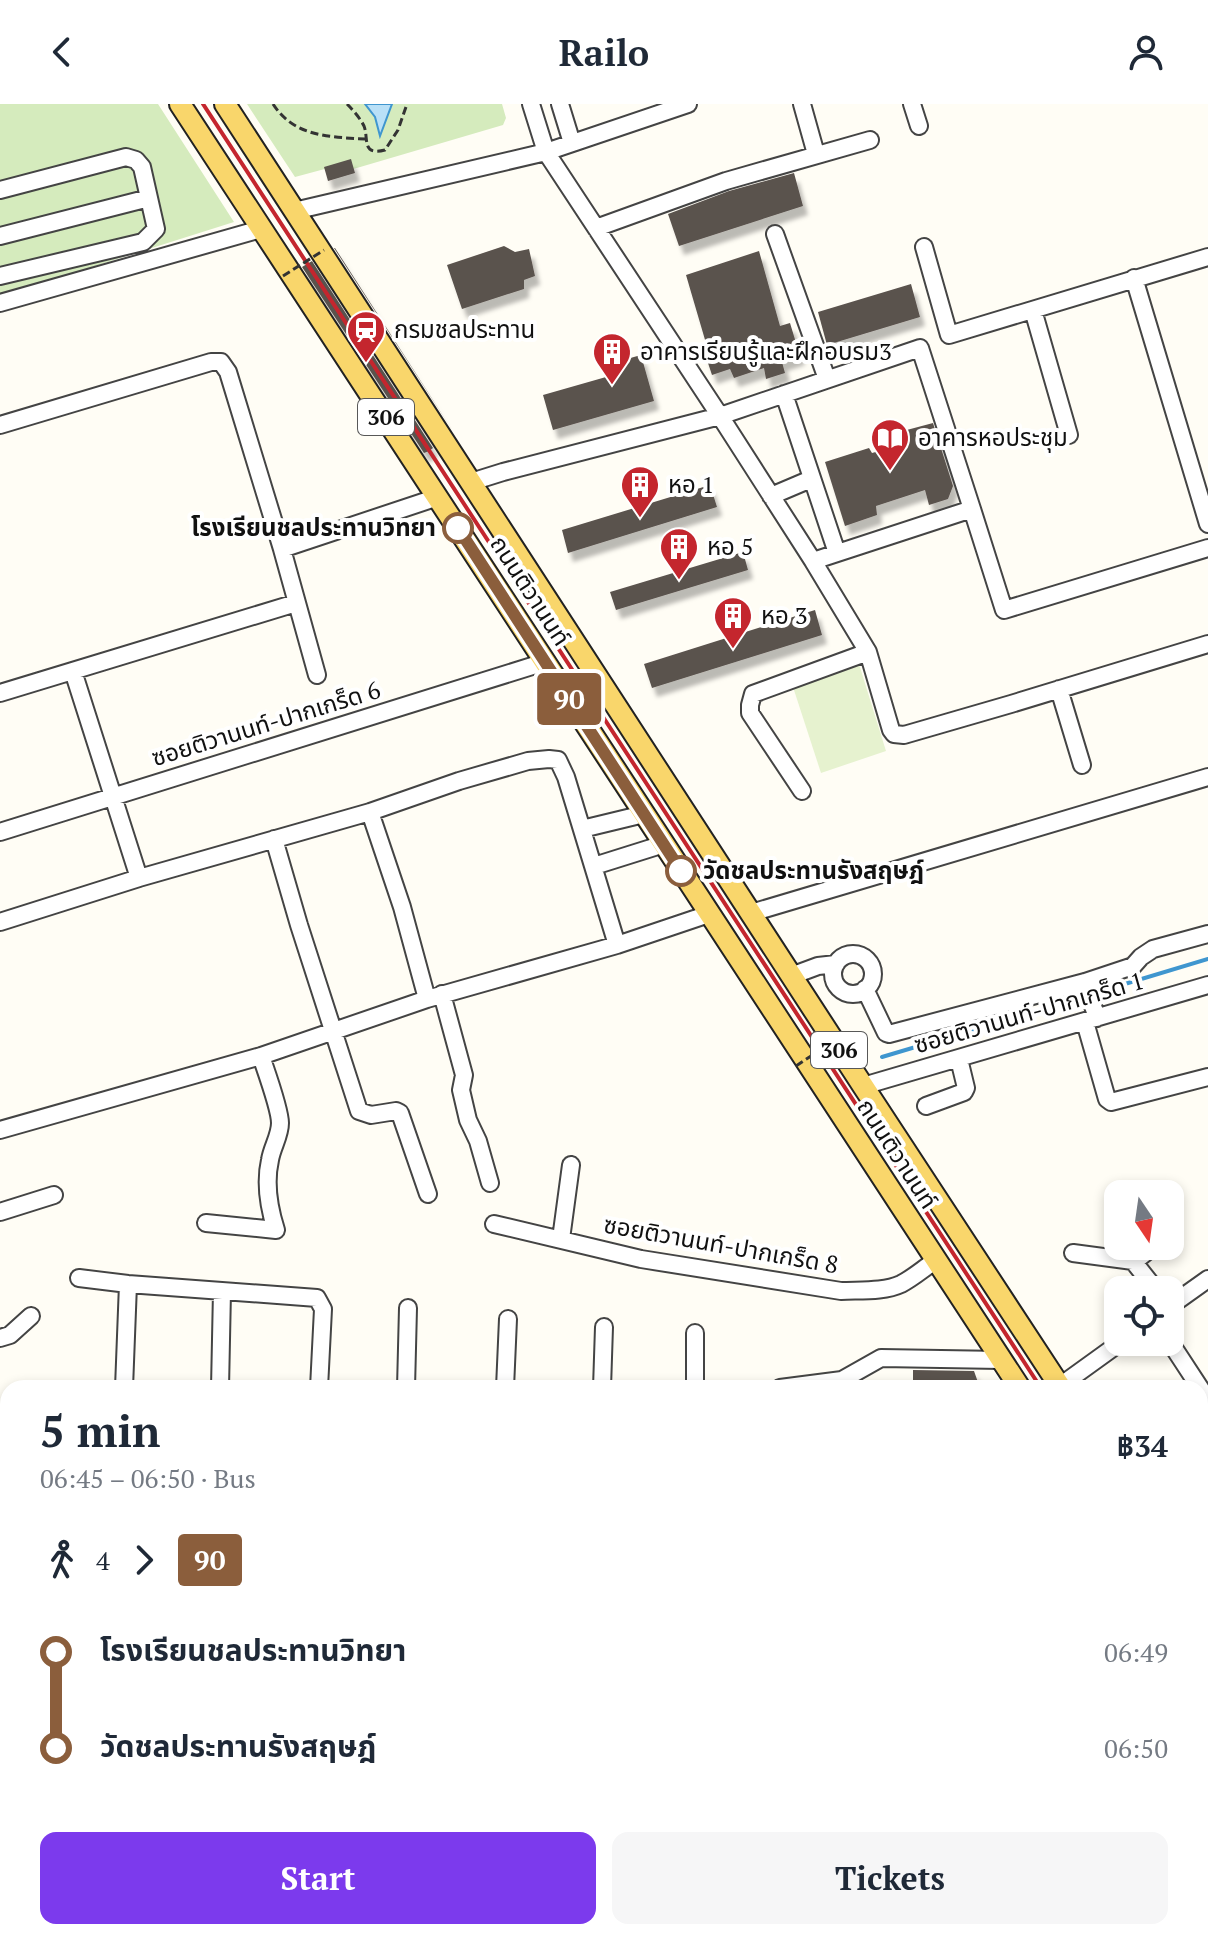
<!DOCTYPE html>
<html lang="en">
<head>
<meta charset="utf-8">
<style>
  :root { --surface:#fff; --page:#f6f6f7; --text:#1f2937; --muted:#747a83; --accent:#7c3aed }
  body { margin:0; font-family:"PT Serif","Noto Sans Thai",serif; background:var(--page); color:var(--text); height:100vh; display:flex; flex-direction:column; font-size:30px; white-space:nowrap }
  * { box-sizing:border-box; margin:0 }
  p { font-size:26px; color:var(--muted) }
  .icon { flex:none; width:44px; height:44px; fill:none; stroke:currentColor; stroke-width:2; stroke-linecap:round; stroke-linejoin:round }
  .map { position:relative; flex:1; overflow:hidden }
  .details { position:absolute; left:0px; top:1276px; width:1208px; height:560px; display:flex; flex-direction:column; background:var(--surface); border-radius:24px 24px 0 0; box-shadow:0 4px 12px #0003 }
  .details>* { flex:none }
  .badge { padding:0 16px; border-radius:6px; font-size:28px; line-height:52px }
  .needle { width:52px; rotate:167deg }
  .buttons { position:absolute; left:1104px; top:1076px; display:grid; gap:16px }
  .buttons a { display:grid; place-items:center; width:80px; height:80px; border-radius:16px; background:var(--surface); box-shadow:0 4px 12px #0003; font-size:40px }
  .map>.badge { position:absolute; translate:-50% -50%; box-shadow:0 0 0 4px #fff }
  .legs { display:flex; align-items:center; gap:12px; height:88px; padding:0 40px; font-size:26px }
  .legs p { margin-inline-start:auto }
  .head { display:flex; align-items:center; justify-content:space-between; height:136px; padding:0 40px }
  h1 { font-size:44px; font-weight:800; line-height:60px }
  .primary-button { display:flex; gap:16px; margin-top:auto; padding:16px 40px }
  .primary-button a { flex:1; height:92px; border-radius:16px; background:var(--accent); color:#fff; font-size:32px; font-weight:800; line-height:92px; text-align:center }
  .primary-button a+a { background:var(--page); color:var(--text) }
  ul { padding:0 40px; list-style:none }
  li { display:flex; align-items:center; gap:28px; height:96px; font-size:30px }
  li i { display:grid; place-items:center; width:12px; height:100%; margin:0 10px; background:currentColor }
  li i::after { content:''; width:20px; height:20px; margin:-10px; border:6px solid; border-radius:50%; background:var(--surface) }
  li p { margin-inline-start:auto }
  li:first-child i { background:linear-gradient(#0000 50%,currentColor 0) }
  li:last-child i { background:linear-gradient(currentColor 50%,#0000 0) }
  header { display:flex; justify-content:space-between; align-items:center; height:104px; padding:0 40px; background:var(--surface); font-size:36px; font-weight:800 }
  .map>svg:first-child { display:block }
  .green { fill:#d5ebbd }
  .forest { fill:#b9dc9c }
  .pitch { fill:#e6f2cf }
  .water { fill:#b9e0f7; stroke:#3f96cf; stroke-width:2 }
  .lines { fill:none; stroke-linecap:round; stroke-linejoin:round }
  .stream { stroke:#3f96cf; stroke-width:4 }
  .building { fill:#5a524d; filter:url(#shadow) }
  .minor-casing { stroke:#444; stroke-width:20 }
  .major-casing { stroke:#222; stroke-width:24 }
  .path { stroke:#333; stroke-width:3; stroke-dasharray:8 4; stroke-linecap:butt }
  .minor { stroke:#fff; stroke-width:16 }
  .major { stroke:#f9d66b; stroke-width:20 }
  .rail { stroke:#c4262e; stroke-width:4 }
  .path-bridge { stroke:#333; stroke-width:3; stroke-dasharray:8 4; stroke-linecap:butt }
  .line-1-casing { stroke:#fff; stroke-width:18 }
  .line-1 { stroke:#8b5e3c; stroke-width:12 }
  .stop-1-dot { fill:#fff; stroke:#8b5e3c; stroke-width:4 }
  .labels { text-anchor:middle; stroke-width:8; stroke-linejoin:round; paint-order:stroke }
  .shield { fill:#fff; stroke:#585858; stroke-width:2 }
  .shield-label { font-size:22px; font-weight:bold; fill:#111 }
  .poi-label { font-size:24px; fill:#111; stroke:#fff; text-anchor:start }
  .stop-label { font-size:24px; font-weight:bold; fill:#111; stroke:#fff; text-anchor:end }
  .street-label { font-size:24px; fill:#111; stroke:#fff }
</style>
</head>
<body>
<header><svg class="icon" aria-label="back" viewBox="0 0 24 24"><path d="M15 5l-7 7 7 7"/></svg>Railo<svg class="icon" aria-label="person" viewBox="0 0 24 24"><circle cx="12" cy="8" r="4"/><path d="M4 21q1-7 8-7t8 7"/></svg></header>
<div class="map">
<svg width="1208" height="1836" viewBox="0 0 1208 1836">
  <defs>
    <filter id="shadow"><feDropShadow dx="5" dy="9" stdDeviation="2" flood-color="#0004"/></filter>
  </defs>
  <rect width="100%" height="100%" fill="#fffdf5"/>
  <!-- green -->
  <path class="green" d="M 0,0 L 158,0 L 234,118 L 0,192 Z
    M 247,0 L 502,0 L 506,14 L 503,21 L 350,66 L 347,59 L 295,73 Z"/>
  <!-- forest -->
  <path class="forest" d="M 121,1828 L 452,1828 L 450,1836 L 123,1836 Z"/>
  <!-- pitch -->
  <path class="pitch" d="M 859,560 L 886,647 L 821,669 L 793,583 Z"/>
  <!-- water -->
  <path class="water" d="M 365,0 L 392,0 L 380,32 L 375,13 Z"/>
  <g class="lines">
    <!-- stream -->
    <path class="stream" d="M 1095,889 L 1208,855
      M 882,953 L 1087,892"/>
  </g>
  <!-- building -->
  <path class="building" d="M 351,55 L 355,69 L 328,77 L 324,63 Z
    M 794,69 L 803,102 L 679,142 L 668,110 L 729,87 Z
    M 504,142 L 515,148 L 529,145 L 535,172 L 524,176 L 524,185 L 462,205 L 447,161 Z
    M 334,144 L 335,144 L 453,327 Z
    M 759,147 L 780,222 L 790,219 L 800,252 L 782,258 L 785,269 L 766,275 L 764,264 L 734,274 L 730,265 L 712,271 L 704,247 L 708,246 L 686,171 Z
    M 312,157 L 433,344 L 429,347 L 424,349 L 302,163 Z
    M 911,180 L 920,213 L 827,241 L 818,208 Z
    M 641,251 L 654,297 L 553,326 L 543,291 L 606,273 L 602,262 Z
    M 933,319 L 953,382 L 948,395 L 929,401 L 925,386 L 876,402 L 877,411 L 845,422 L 825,358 L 869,344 L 872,349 L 901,341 L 903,327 Z
    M 710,381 L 717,403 L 568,449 L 562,426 Z
    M 743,448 L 748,466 L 616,506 L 610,488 Z
    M 815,506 L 822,531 L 652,584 L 644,560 Z
    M 913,1266 L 974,1267 L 980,1284 L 913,1284 Z"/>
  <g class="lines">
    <defs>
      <path id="minor" d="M 531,0 L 546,48 L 720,312 L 813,457 L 868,548 L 891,626 L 894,630 L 904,631 L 1011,600 L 1208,540
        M 560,0 L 572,39
        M 802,0 L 816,50
        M 912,0 L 919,22
        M 0,86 L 126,53 L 136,56 L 142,63 L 156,125 L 143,138 L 0,172
        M 294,107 L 546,48 L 688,0
        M 596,124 L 726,77 L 870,36
        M 775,130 L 827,275
        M 0,132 L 149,94
        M 924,143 L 949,231 L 1208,153
        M 1134,174 L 1208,420
        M 0,199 L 261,125
        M 1033,206 L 1069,331
        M 784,290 L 837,449
        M 0,321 L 211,258 L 221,258 L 228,268 L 282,445 L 317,571
        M 471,378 L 503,368 L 720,312 L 920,244 L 972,405
        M 771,392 L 811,375
        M 282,445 L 438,393
        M 813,457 L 972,405 L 1004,506 L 1208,444
        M 73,567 L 139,774
        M 1059,585 L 1082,661
        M 0,589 L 296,499
        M 802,687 L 750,609 L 750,601 L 753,590 L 868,548
        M 370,708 L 402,803 L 427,895
        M 582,725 L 644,710
        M 0,728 L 545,558
        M 274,735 L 299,821 L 359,1007 L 371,1011 L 396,1007 L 400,1009 L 428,1090
        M 594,762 L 664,740
        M 751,809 L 1208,673
        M 0,818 L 139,774 L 370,708 L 459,677 L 528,657 L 549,655 L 558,656 L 566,673 L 617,841
        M833 870a20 20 0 1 1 40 0a20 20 0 1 1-40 0Z
        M 791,872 L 818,862 L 836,860
        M 1085,878 L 1097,914
        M 865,885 L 886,929 L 889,930 L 1085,878 L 1133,862 L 1141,853 L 1153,845 L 1208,830
        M 442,890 L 464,971 L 461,986 L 468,1016 L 478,1037 L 490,1079
        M 1085,918 L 1107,995 L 1111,998 L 1208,973
        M 863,982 L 1208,881
        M 926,1002 L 964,988 L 966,984 L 959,955
        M 0,1026 L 261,952 L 427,895 L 617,841 L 709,810
        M 0,1108 L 54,1091
        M 206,1119 L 276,1126 C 269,1104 265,1078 270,1056 C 272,1043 280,1032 280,1019 C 280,1005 266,967 261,952
        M 494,1120 L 641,1155 L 841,1187 C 860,1186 884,1188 901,1180 C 913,1174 924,1164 935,1157
        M 561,1135 L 571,1061
        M 1073,1149 L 1133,1157 L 1156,1186
        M 1134,1158 L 1154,1142
        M 79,1174 L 128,1180 L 317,1194 L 323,1205 L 319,1284
        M 1170,1202 L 1208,1175
        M 0,1234 L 10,1231 L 31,1212
        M 1170,1238 L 1208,1296
        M 1060,1282 L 1121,1238
        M 124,1284 L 128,1180
        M 220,1284 L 222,1187
        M 406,1284 L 408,1204
        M 505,1284 L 508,1215
        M 602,1284 L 604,1223
        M 695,1284 L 695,1229
        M 780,1284 L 842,1276 L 881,1254 L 1001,1256
        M 0,1377 L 8,1405
        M 0,1513 L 8,1511
        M 1200,1665 L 1208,1657
        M 0,1677 L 8,1675
        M 0,1832 L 14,1828
        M 347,1836 L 348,1828
        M 565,1836 L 568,1828
        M 680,1836 L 682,1828
        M 795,1836 L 798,1828"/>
      <path id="major" d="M 180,0 L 1020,1284
        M 225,0 L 863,982 L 1061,1284
        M 1200,1496 L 1208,1507
        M 1200,1550 L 1208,1561
        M 1200,1572 L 1208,1585"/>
    </defs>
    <!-- minor casing -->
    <use href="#minor" class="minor-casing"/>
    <!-- major casing -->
    <use href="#major" class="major-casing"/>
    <!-- path -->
    <path class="path" d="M 273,0 C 294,33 330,33 365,35
      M 347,0 C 353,6 360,14 364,22 C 369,35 361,52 385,46 L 398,26 L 407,0"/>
    <!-- minor -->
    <use href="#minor" class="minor"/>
    <!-- major -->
    <use href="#major" class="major"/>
    <!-- rail -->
    <path class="rail" d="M 203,0 L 1041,1284
      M 1200,1528 L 1208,1541"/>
    <!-- path-bridge -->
    <path class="path-bridge" d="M 283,172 L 324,146
      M 796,962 L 844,930"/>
  </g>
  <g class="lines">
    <defs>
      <path id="line-1" d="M 458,424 L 681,767"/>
    </defs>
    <!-- line-1 casing -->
    <use href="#line-1" class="line-1-casing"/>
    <!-- line-1 -->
    <use href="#line-1" class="line-1"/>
  </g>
  <!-- icons -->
  <defs>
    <symbol id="station-pin" viewBox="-11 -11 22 30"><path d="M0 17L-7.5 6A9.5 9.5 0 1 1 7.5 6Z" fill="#c4262e" stroke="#fff"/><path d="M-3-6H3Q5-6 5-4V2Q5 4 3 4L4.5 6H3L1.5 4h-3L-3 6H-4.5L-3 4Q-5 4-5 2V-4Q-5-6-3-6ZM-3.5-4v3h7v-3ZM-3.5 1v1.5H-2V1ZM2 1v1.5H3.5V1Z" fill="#fff"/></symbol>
    <symbol id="building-pin" viewBox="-11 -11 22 30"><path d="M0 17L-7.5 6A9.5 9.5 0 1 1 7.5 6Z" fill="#c4262e" stroke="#fff"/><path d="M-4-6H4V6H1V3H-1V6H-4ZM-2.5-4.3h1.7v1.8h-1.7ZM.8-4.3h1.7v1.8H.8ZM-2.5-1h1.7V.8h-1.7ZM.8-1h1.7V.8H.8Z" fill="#fff"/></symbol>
    <symbol id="library-pin" viewBox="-11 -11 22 30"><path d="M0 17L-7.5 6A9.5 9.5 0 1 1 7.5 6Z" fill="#c4262e" stroke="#fff"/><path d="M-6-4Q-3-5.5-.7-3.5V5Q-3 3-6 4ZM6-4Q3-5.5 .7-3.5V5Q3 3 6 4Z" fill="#fff"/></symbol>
  </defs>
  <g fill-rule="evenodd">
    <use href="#station-pin" x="344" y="204" width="44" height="60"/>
    <use href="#building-pin" x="590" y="226" width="44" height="60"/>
    <use href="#library-pin" x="868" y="312" width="44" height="60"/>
    <use href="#building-pin" x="618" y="359" width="44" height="60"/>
    <use href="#building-pin" x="657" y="421" width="44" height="60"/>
    <use href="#building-pin" x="711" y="490" width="44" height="60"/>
  </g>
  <!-- markers -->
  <g class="stop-1-dot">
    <circle cx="458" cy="424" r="14"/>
    <circle cx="681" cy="767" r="14"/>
  </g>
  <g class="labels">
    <!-- shield labels -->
    <g class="shield">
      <rect x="358" y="295" width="56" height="36" rx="6"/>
      <rect x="811" y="928" width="56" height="36" rx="6"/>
    </g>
    <g class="shield-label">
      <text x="386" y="321">306</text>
      <text x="839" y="954">306</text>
    </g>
    <!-- poi labels -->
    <g class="poi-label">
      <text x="394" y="234">กรมชลประทาน</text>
      <text x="640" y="256">อาคารเรียนรู้และฝึกอบรม3</text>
      <text x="918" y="342">อาคารหอประชุม</text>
      <text x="668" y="389">หอ 1</text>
      <text x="707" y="451">หอ 5</text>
      <text x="761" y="520">หอ 3</text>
    </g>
    <!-- stop labels -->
    <g class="stop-label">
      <text x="436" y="432">โรงเรียนชลประทานวิทยา</text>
      <text x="703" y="775" text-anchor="start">วัดชลประทานรังสฤษฎ์</text>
    </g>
    <!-- street labels -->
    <g class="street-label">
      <text transform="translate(530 487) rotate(57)" y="8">ถนนติวานนท์</text>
      <text transform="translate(266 620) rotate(-17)" y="8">ซอยติวานนท์-ปากเกร็ด 6</text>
      <text transform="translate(1029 909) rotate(-16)" y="8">ซอยติวานนท์-ปากเกร็ด 1</text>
      <text transform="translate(897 1050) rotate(57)" y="8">ถนนติวานนท์</text>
      <text transform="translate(721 1141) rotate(10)" y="8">ซอยติวานนท์-ปากเกร็ด 8</text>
    </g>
  </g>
</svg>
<div class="buttons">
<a><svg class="needle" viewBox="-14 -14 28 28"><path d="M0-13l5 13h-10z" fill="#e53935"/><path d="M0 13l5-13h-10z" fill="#747a83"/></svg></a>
<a><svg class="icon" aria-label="locate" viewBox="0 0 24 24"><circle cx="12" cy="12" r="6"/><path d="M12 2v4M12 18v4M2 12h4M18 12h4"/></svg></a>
</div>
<b class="badge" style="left:569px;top:595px;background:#8b5e3c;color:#fff">90</b>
<section class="details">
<div class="head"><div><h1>5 min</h1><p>06:45 – 06:50 · Bus</p></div><b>฿34</b></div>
<div class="legs"><svg class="icon" aria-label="walk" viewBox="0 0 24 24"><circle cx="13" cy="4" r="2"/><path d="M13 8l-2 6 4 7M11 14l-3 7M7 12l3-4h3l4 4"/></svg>4<svg class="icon" aria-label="forward" viewBox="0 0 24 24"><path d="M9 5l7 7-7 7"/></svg><b class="badge" style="background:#8b5e3c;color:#fff">90</b></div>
<ul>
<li><i style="color:#8b5e3c"></i><b>โรงเรียนชลประทานวิทยา</b><p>06:49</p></li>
<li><i style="color:#8b5e3c"></i><b>วัดชลประทานรังสฤษฎ์</b><p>06:50</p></li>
</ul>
<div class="primary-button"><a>Start</a><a>Tickets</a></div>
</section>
</div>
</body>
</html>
